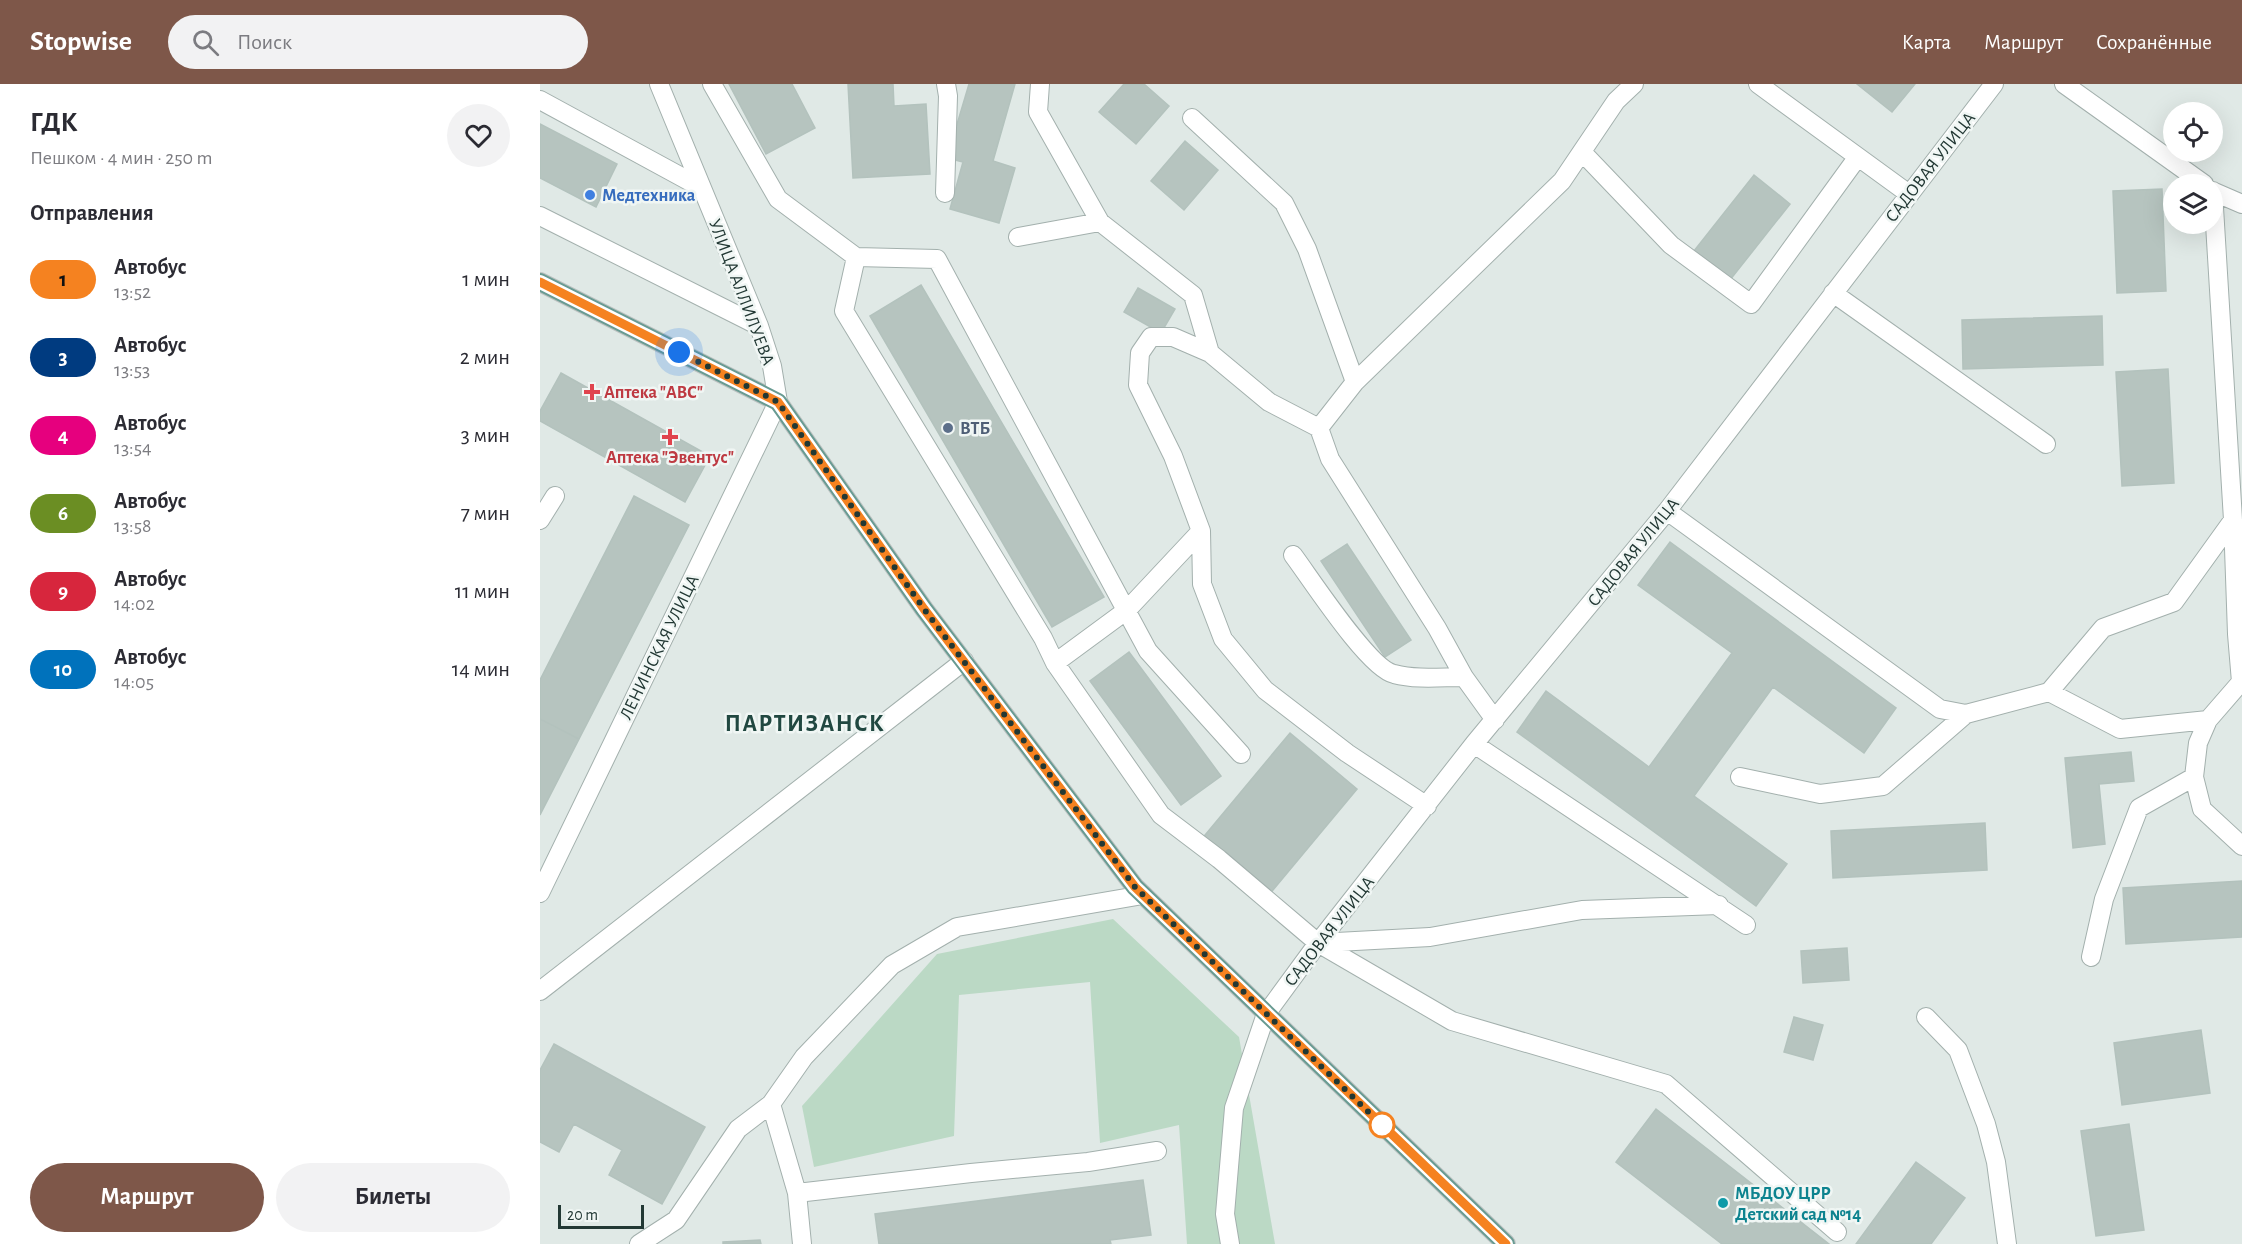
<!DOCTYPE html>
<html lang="ru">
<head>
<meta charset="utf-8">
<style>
  :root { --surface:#fff; --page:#f2f2f3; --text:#2b2b33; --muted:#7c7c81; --accent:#7e5749 }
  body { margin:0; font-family:"Alegreya Sans",sans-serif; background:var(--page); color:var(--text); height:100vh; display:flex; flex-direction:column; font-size:22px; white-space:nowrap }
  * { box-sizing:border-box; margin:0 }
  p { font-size:20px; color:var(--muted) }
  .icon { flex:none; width:33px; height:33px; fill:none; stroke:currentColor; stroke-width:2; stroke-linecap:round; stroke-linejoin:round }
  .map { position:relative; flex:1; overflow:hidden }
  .panel { display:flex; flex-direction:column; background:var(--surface); width:540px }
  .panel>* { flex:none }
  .badge { padding:0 12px; border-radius:20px; font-size:21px; line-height:39px }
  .fabs { position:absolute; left:1623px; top:18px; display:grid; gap:12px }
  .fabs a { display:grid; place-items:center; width:60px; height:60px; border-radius:50%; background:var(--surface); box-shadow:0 6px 24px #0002; font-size:30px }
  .scale { position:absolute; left:18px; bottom:15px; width:86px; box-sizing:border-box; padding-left:6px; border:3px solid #223834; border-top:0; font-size:16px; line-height:21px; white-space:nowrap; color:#223834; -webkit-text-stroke:4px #f0f6f4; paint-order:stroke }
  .you { position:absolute; width:30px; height:30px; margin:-15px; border:4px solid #fff; border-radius:50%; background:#1a73e8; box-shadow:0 0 0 9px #1a73e833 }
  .map>.badge { position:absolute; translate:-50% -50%; box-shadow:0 0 0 3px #fff }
  h2 { padding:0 30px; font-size:22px; line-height:54px }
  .round { display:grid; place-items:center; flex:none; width:63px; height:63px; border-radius:32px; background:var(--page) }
  .overview { display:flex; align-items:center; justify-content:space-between; height:102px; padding:0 30px }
  h1 { font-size:28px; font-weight:700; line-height:45px }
  .cta { display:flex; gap:12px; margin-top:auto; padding:12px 30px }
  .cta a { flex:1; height:69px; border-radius:36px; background:var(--accent); color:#fff; font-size:24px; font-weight:700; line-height:69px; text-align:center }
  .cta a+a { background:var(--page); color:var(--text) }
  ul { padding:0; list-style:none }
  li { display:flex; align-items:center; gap:18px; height:78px; padding:0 30px }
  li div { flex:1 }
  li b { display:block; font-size:22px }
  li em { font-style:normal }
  li .badge { min-width:66px; font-weight:700; text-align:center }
  header { display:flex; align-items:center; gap:36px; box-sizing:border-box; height:84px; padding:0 30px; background:var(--accent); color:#fff }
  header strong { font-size:28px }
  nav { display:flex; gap:33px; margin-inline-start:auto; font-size:21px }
  .search { width:420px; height:54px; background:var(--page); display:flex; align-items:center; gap:15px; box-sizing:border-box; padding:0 21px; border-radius:33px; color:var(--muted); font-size:22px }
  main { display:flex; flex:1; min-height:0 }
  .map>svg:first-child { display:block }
  .green { fill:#bbd9c5 }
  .building { fill:#b6c4bf; stroke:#b3c2bd; stroke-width:1.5 }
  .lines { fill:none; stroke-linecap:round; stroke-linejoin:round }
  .minor-casing { stroke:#a3b0ad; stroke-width:20 }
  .major-casing { stroke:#bdc3c2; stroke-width:20 }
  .minor { stroke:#fff; stroke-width:18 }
  .major { stroke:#699b92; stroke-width:18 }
  .line-casing { stroke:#fff; stroke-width:14 }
  .line { stroke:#f58220; stroke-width:9 }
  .walk { stroke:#223834; stroke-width:6; stroke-dasharray:0 10.8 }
  .shop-dot { fill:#3f7fe0; stroke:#f0f6f4; stroke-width:2 }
  .health-dot { fill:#e0444e; stroke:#f0f6f4; stroke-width:2 }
  .service-dot { fill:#5c6f8a; stroke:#f0f6f4; stroke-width:2 }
  .stop-dot { fill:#fff; stroke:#f58220; stroke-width:3 }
  .culture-dot { fill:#0f9aa8; stroke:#f0f6f4; stroke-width:2 }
  .labels { text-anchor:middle; stroke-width:5; stroke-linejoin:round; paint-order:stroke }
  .street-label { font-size:18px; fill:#223834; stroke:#f0f6f4 }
  .shop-label { font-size:18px; font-weight:bold; fill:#366cbe; stroke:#f0f6f4; text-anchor:start }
  .health-label { font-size:18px; font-weight:bold; fill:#be3a42; stroke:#f0f6f4; text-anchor:start }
  .service-label { font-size:18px; font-weight:bold; fill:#4e5e75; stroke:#f0f6f4; text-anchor:start }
  .culture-label { font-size:18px; font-weight:bold; fill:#0d838f; stroke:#f0f6f4; text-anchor:start }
  .district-label { font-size:24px; font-weight:bold; letter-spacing:1.5px; fill:#214841; stroke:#f0f6f4 }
</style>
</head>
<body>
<header>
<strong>Stopwise</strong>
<div class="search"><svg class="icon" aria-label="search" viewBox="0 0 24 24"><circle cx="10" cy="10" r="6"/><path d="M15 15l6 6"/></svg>Поиск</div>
<nav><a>Карта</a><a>Маршрут</a><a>Сохранённые</a></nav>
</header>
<main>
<section class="panel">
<div class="overview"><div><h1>ГДК</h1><p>Пешком · 4 мин · 250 m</p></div><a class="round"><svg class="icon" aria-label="heart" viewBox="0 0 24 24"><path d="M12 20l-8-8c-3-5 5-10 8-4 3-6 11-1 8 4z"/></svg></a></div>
<h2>Отправления</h2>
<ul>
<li><span class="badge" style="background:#f58220;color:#111">1</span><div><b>Автобус</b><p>13:52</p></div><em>1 мин</em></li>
<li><span class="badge" style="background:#003b80;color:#fff">3</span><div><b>Автобус</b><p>13:53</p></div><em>2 мин</em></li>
<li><span class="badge" style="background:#e6007e;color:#fff">4</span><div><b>Автобус</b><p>13:54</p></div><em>3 мин</em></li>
<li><span class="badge" style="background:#6b8e23;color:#fff">6</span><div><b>Автобус</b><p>13:58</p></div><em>7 мин</em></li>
<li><span class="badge" style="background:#d7263d;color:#fff">9</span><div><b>Автобус</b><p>14:02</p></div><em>11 мин</em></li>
<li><span class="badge" style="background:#0072bc;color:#fff">10</span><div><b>Автобус</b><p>14:05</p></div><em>14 мин</em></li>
</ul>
<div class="cta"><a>Маршрут</a><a>Билеты</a></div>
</section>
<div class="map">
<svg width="1702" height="1160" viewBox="0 0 1702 1160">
  <rect width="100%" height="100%" fill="#e0e9e6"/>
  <!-- green -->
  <path class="green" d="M 573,835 L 699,953 L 735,1160 L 647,1160 L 639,1041 L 560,1059 L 550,898 L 419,911 L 414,1052 L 274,1083 L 262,1022 L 397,870 Z"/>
  <!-- building -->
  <path class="building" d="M 189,0 L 252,0 L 275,44 L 226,70 Z
    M 308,0 L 353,0 L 354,22 L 386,20 L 390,90 L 313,94 Z
    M 429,0 L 475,0 L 453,77 L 475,84 L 459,139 L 410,125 L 423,78 L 407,74 Z
    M 584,0 L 604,0 L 629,22 L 596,60 L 559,28 Z
    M 1317,0 L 1375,0 L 1352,28 Z
    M 0,40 L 77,80 L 56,123 L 0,94 Z
    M 645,57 L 678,86 L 644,126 L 611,97 Z
    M 1214,91 L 1250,120 L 1186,201 L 1150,172 Z
    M 1622,105 L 1626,207 L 1577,209 L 1573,107 Z
    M 381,201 L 564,513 L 512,543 L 330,232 Z
    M 598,204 L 635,225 L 621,249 L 584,228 Z
    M 1562,232 L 1563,281 L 1423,285 L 1422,236 Z
    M 1628,285 L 1634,399 L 1582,402 L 1576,288 Z
    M 21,289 L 170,372 L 145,418 L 0,337 L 0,327 Z
    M 94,412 L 149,441 L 39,655 L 0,635 L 0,596 Z
    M 1130,458 L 1356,624 L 1324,669 L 1233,603 L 1154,712 L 1247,780 L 1216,822 L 977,648 L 1006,607 L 1109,683 L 1192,569 L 1098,501 Z
    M 807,460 L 871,556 L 845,573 L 781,477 Z
    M 589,568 L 681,692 L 641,721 L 550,597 Z
    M 0,635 L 39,655 L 0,731 Z
    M 750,649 L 817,705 L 728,812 L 661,756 Z
    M 1591,668 L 1594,697 L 1559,700 L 1565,760 L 1533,764 L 1525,674 Z
    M 1445,739 L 1447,786 L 1293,794 L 1291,747 Z
    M 1702,797 L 1702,853 L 1586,860 L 1583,804 Z
    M 1307,864 L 1309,896 L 1263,899 L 1261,867 Z
    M 1254,933 L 1283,941 L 1273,976 L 1244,968 Z
    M 1661,946 L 1670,1009 L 1582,1021 L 1574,959 Z
    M 14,960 L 165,1043 L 122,1120 L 69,1091 L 82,1066 L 34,1040 L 19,1068 L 0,1058 L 0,986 Z
    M 1116,1025 L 1289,1160 L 1182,1160 L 1076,1078 Z
    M 1589,1040 L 1604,1146 L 1556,1152 L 1541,1047 Z
    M 1376,1078 L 1425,1114 L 1391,1160 L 1316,1160 Z
    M 603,1096 L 611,1151 L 570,1156 L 571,1160 L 339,1160 L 335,1130 Z
    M 220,1156 L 221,1160 L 183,1160 L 183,1158 Z"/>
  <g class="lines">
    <defs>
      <path id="minor" d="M 172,0 L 238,115 L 316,173 L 397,175 L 608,567 L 701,670
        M 500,0 L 498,28 L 560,138 L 653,211 L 670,269
        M 1218,0 L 1369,110
        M 1524,0 L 1664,100
        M 0,16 L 160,103
        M 652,34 L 744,119 L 767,165 L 815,298
        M 1042,68 L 1131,161 L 1211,220 L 1317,74
        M 1672,107 L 1702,120
        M 1673,107 L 1693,436 L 1697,550 L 1701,598 L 1668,636 L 1658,659 L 1654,693 L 1662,725 L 1702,762
        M 405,109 L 408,12 L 406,0
        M 0,132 L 219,242
        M 478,153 L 560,138
        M 316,173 L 304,227 L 503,554 L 515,579 L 621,731 L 679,775 L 778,859 L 912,937 L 1126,1000 L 1297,1148
        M 1293,209 L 1506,360
        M 779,344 L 729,318 L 670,269 L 633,253 L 611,253 L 600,269 L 598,301 L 633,372 L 661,447 L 662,500 L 683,555 L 725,606 L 807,669 L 887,722
        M 1127,427 L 1400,625 L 1426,630 L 1509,608 L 1580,645 L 1668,636
        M 0,436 L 15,412
        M 753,471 C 771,495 829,585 854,590 C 877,596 901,593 924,593
        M 515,579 L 587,526 L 661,447
        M 1509,608 L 1563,544 L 1634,518 L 1693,436
        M 955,636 L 924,593 L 897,544 L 790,375 L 779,344 L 815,298 L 1022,97 L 1076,17 L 1094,0
        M 934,660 L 1206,841
        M 1200,693 L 1280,710 L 1343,702 L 1426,630
        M 0,809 L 238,318 L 232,282 L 219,242 L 119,0
        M 778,859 L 890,853 L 1042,826 L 1179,821
        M 1551,873 L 1564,815 L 1599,724 L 1654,693
        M 0,907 L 424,577
        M 1386,933 L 1418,966 L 1446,1040 L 1456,1078 L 1467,1160
        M 257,1109 L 431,1089 L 548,1078 L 617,1067
        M 99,1160 L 136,1136 L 198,1045 L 231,1020
        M 262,1160 L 257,1109 L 231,1020 L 264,973 L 352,881 L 417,843 L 603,811
        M 690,1160 L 685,1130 L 694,1024 L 726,930 L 778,859 L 934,660 L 1127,427 L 1454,0"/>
      <path id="major" d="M 0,198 L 238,318 L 384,525 L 595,803 L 966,1160"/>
    </defs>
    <!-- minor casing -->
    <use href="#minor" class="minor-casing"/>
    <!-- major casing -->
    <use href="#major" class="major-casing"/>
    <!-- minor -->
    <use href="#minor" class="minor"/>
    <!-- major -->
    <use href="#major" class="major"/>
  </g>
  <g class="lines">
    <defs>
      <path id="line" d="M 0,198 L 238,318 L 384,525 L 595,803 L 966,1160"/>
    </defs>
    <!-- line casing -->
    <use href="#line" class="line-casing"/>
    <!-- line -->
    <use href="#line" class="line"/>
    <!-- walk -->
    <path class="walk" d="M 139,268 L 238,318 L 384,525 L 595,803 L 846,1045 L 842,1041"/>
  </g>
  <!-- markers -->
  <circle class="shop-dot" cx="50" cy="111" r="6"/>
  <g class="health-dot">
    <path d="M49 299h6v6h6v6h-6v6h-6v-6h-6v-6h6z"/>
    <path d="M127 344h6v6h6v6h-6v6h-6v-6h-6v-6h6z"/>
  </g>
  <circle class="service-dot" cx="408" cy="344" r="6"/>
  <circle class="stop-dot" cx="842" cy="1041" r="12"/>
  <circle class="culture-dot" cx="1183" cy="1119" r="6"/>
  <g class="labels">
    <!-- street labels -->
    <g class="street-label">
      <text transform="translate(1390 83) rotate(-52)" y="6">САДОВАЯ УЛИЦА</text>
      <text transform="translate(202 208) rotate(69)" y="6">УЛИЦА АЛЛИЛУЕВА</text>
      <text transform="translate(1093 468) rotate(-51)" y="6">САДОВАЯ УЛИЦА</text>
      <text transform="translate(119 563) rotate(-64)" y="6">ЛЕНИНСКАЯ УЛИЦА</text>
      <text transform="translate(789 847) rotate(-52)" y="6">САДОВАЯ УЛИЦА</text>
    </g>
    <!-- shop labels -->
    <g class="shop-label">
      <text x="62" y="117">Медтехника</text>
    </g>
    <!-- health labels -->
    <g class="health-label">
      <text x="64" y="314">Аптека "ABC"</text>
      <text x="130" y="379" text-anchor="middle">Аптека "Эвентус"</text>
    </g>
    <!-- service labels -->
    <g class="service-label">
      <text x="420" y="350">ВТБ</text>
    </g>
    <!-- culture labels -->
    <g class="culture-label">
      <text x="1195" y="1115">МБДОУ ЦРР<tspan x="1195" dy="21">Детский сад №14</tspan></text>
    </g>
    <!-- district labels -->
    <g class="district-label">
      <text x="265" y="647">ПАРТИЗАНСК</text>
    </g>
  </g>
</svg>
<div class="fabs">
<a><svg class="icon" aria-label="locate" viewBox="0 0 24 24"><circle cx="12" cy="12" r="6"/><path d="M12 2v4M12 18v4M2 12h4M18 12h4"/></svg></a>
<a><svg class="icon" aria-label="layers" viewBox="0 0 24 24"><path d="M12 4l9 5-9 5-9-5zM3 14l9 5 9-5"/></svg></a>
</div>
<div class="scale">20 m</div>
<div class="you" style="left:139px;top:268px"></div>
</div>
</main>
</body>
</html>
